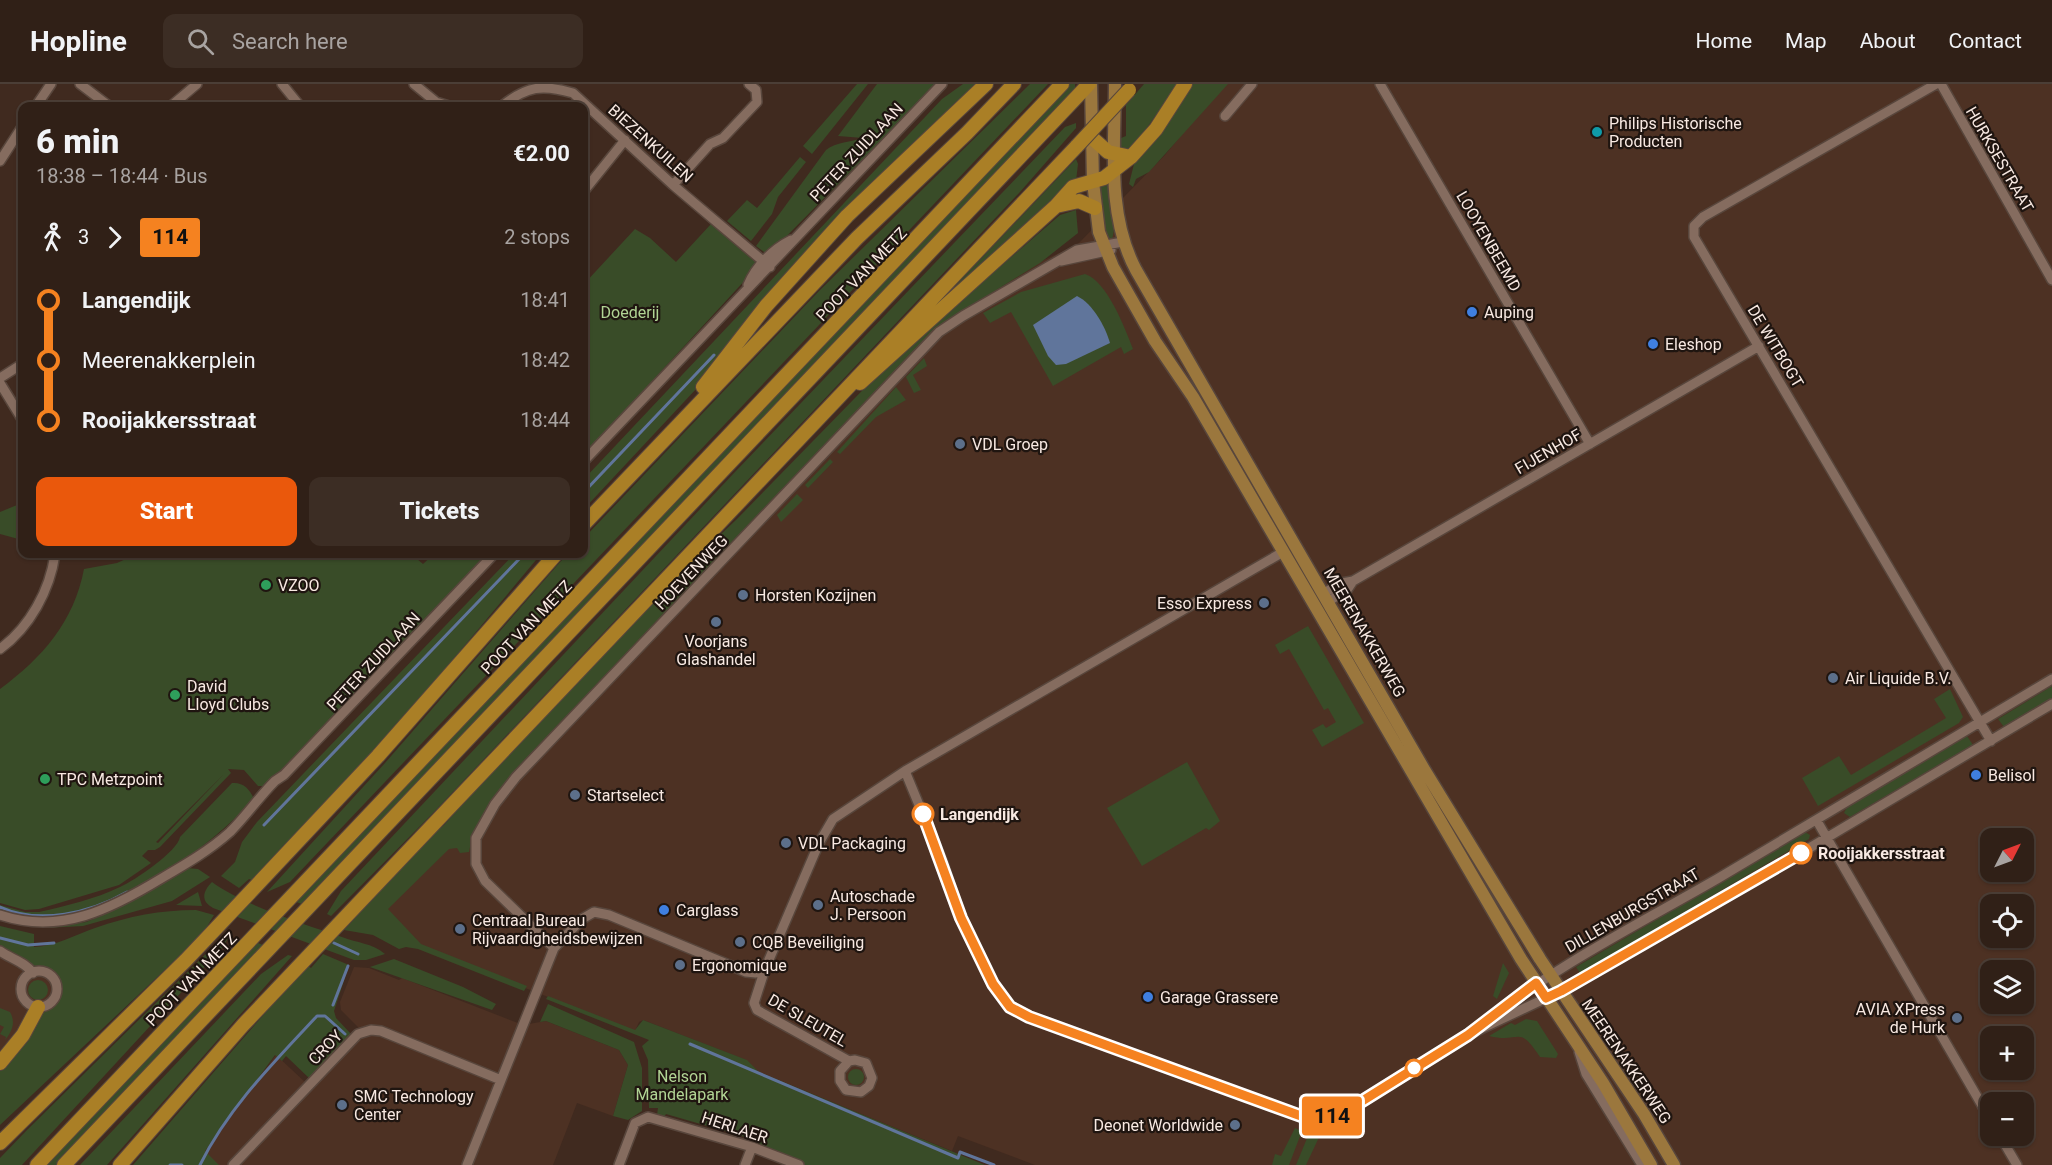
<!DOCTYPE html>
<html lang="en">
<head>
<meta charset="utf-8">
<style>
  :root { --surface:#302017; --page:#3c2d24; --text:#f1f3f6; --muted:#a8a3a1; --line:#4b3e36; --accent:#ea580c }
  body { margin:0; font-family:Roboto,sans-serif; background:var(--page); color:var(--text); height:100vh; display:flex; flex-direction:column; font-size:22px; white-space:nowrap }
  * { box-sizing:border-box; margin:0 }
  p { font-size:20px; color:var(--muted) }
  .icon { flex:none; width:33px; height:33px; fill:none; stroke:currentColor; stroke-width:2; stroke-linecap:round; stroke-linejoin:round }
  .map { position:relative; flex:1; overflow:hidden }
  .side { position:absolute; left:18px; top:18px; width:570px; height:456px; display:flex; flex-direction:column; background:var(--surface); border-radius:12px; box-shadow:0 2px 4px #0004,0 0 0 2px var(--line) }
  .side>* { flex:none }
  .badge { padding:0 12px; border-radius:4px; font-size:21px; line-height:39px }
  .needle { width:39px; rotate:48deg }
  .buttons { position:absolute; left:1980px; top:744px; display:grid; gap:12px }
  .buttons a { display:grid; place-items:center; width:54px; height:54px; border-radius:12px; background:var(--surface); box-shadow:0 2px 4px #0004,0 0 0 2px var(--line); font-size:30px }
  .map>.badge { position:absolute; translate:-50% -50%; box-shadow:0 0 0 3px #fff }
  .legs { display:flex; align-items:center; gap:9px; height:66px; padding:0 18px; font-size:20px }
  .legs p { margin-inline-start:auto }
  .summary { display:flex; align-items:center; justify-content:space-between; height:102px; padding:0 18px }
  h1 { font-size:33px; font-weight:800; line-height:45px }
  .action { display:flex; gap:12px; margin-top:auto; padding:12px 18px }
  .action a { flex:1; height:69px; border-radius:12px; background:var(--accent); color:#fff; font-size:24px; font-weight:800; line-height:69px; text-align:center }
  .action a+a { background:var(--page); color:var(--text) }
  ul { padding:0 18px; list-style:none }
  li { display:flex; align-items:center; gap:21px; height:60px; font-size:22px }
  li i { display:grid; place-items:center; width:9px; height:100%; margin:0 8px; background:currentColor }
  li i::after { content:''; width:15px; height:15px; margin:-8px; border:4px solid; border-radius:50%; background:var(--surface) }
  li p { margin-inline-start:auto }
  li:first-child i { background:linear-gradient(#0000 50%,currentColor 0) }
  li:last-child i { background:linear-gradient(currentColor 50%,#0000 0) }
  header { display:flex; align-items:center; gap:36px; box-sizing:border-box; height:84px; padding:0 30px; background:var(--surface); border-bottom:2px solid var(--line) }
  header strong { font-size:28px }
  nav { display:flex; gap:33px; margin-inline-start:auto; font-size:21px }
  .search { width:420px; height:54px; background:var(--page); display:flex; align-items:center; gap:15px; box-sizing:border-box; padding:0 21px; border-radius:12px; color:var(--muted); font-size:22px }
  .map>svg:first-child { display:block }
  .built { fill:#4d3123; fill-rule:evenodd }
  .green { fill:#394c28; fill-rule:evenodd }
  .water { fill:#60759b }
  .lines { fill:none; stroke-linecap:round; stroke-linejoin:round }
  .stream { stroke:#60759b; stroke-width:3 }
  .minor-casing { stroke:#58463c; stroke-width:12 }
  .major-casing { stroke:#58463c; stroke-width:15 }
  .highway-casing { stroke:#58463c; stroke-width:16 }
  .minor { stroke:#856c5f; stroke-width:9 }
  .major { stroke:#9b773d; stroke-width:12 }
  .highway { stroke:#aa7f26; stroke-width:14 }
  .highway-bridge-casing { stroke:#58463c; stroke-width:16; stroke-linecap:butt }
  .highway-bridge { stroke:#aa7f26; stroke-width:14 }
  .line-1-casing { stroke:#fff; stroke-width:14 }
  .line-1 { stroke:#f58220; stroke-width:9 }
  .culture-dot { fill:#0f9aa8; stroke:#1f1510; stroke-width:2 }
  .shop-dot { fill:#3f7fe0; stroke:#1f1510; stroke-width:2 }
  .service-dot { fill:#5c6f8a; stroke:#1f1510; stroke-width:2 }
  .leisure-dot { fill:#2e9e5b; stroke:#1f1510; stroke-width:2 }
  .stop-1-dot { fill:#fff; stroke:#f58220; stroke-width:3 }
  .labels { text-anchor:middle; stroke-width:4.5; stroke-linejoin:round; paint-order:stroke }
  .poi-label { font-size:16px; fill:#f8e9e2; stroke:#1f1510; text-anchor:start }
  .street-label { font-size:16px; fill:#f8e9e2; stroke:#1f1510 }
  .park-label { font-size:16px; fill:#b1d494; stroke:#1f1510 }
  .stop-label { font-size:16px; font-weight:bold; fill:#f8e9e2; stroke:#1f1510; text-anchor:start }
</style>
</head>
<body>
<header>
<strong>Hopline</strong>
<div class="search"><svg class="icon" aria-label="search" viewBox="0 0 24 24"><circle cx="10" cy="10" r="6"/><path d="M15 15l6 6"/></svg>Search here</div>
<nav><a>Home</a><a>Map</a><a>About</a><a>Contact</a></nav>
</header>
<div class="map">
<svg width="2052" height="1081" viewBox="0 0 2052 1081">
  <rect width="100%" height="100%" fill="#402a1f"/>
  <!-- built -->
  <path class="built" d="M 1224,0 L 2052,0 L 2052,1081 L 1035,1081 L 958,1052 L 952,1067 L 759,988 L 746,976 L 643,936 L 639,938 L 635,947 L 477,885 L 420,863 L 385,826 L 513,684 L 935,237 L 1023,186 L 1078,160 L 1164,72 ZM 1990,754 L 2024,754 L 2024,788 L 1990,788 ZM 1990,820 L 2024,820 L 2024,854 L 1990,854 ZM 1990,886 L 2024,886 L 2024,920 L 1990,920 ZM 1990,952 L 2024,952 L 2024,986 L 1990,986 ZM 1990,1018 L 2024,1018 L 2024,1052 L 1990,1052 Z
    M 0,860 L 109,920 L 0,1020 Z
    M 354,883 L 369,884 L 399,896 L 402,894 L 523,941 L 546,937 L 619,966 L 628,981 L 613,1032 L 577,1019 L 553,1081 L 200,1081 L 205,1067 L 276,971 L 306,999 L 359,944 L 341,926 L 340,918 Z"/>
  <!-- green -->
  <path class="green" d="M 857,0 L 868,0 L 812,70 L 803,62 Z
    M 877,0 L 937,0 L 768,171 L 756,162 L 826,66 C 836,58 851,58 863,54 L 838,52 Z
    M 963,0 L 981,0 L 584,425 L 584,395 L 942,15 Z
    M 1030,0 L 1048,0 L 290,798 L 267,808 L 385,679 L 561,477 L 569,470 L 584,470 L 584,454 L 819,207 Z
    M 1070,0 L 1075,0 L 1075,7 L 302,820 L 296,818 Z
    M 1144,0 L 1178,0 L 1134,62 L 1128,67 L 1120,65 L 1121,54 L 1126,52 L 1126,21 Z
    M 1192,0 L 1228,0 L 1149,88 L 1136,95 L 1133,103 L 1129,100 L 1134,80 L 1160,51 Z
    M 1076,39 L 1076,44 L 1020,108 L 434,728 L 331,832 L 327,830 L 341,807 L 734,389 L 1065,43 Z
    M 800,73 L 806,78 L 778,113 L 772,130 L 751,157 L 727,137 L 747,116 L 757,124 Z
    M 1076,75 L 1078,80 L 1076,97 L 1006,158 L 889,271 Z
    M 1109,98 L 1114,146 L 1112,156 L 1107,156 L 1098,102 Z
    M 1076,126 L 1078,149 L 1040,179 L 935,244 L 515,686 C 497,711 475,737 469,768 L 460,769 L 457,764 L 449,765 L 388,825 L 421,860 L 527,902 L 524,907 L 418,865 L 406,863 L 399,865 L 373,851 L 344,846 L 355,834 L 353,831 L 416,764 L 444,741 L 520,655 L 679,490 L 737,435 L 893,275 L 1060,131 Z
    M 711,140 L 759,181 L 584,371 L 584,200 L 635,145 L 650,154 L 676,178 Z
    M 1085,190 C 1107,197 1125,244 1133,265 L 1124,270 L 1121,263 L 1053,302 L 1011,228 L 990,239 L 983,229 L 1021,208 Z
    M 924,274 L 927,282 L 913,291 L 921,306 L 914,309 L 906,293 Z
    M 896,303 L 906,316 L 876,333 L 840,370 L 837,368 Z
    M 830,375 L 833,378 L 808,404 L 805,401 Z
    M 797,410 L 803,416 L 781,438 L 777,431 Z
    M 22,419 L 22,456 L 0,450 L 0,428 Z
    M 137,470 L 411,470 L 423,480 L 434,470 L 489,470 L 336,633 L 265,702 L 258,702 L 244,686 L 228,685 L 231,689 L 160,763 L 155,766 L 148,766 L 142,772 L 151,779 L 119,801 L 39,825 L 25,826 L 0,819 L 0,605 C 42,574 74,538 84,485 L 117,479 ZM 224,690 L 158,759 L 156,758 Z
    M 514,470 L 541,470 L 375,669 L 252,796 L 249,795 L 239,804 L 221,792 L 235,778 L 242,758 L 257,738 Z
    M 1308,542 L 1364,639 L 1322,663 L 1312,646 L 1323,640 L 1326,644 L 1336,638 L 1328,624 L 1324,626 L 1289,565 L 1280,570 L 1275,561 Z
    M 2052,602 L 2052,614 L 2004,643 L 1998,635 Z
    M 1950,605 L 1963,633 L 1959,639 L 1818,722 L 1802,694 L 1839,672 L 1851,691 L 1946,634 L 1934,615 Z
    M 1967,652 L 1973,661 L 1850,733 L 1844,729 L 1848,721 Z
    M 1187,678 L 1220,737 L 1209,746 L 1206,744 L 1142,782 L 1107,724 Z
    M 232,699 C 243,698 250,705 254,715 C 210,763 121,829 54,834 C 36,836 18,832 0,826 L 0,821 L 25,828 L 39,828 C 66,822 95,815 120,803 C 134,797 178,767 180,753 Z
    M 1805,748 L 1810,751 L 1809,755 L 1580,889 L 1576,883 Z
    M 187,784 L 198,785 L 210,793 L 172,817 L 83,842 L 45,844 L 86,838 L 101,832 Z
    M 212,798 C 243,821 304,840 342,853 C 357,859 372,859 385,870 L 366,876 L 354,876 L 213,824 C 200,817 203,807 212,798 Z
    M 198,808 L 202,822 L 176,821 Z
    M 196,826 L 214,831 L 202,851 L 0,1041 L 0,985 L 43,927 L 56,918 L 60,905 L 58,897 L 50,887 L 32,881 L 0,861 L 0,842 L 34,850 L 34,863 C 56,862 75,851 95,844 C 129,832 160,826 196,826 Z
    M 228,848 L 231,849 L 223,863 L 22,1081 L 0,1081 L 0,1074 L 27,1046 Z
    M 258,859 L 263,861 L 56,1081 L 45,1081 Z
    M 323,870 L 349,881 L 334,927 L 336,934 L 351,950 L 309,994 L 286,972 L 282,977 L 275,971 L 205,1067 L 219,1081 L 133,1081 L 285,906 L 308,882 L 311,884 Z
    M 288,871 L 292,872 L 107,1081 L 80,1081 L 261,890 Z
    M 394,875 L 463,903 L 496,920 L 492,926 L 370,883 Z
    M 1503,879 L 1509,889 L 1497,915 L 1493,912 Z
    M28 906a10 10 0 1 1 20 0a10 10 0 1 1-20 0Z
    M 548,912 L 635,946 L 643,936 L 747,976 L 759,988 L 985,1081 L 804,1081 L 742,1052 L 666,1030 L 664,1033 L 657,1031 L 658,1024 L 649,1024 L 648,976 L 642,962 L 649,956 L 546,915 Z
    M 548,920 L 634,958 L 642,984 L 642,1027 L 628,1036 L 613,1032 L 628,981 L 619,966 L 546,937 L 540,938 Z
    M 0,924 L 10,928 C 16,938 12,948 5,956 L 6,953 L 0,950 L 4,943 L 0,941 Z
    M 1526,935 L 1537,937 L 1558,970 L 1556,974 L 1540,973 C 1518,939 1521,960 1489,952 L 1511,939 L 1515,941 Z
    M848 993a8 8 0 1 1 16 0a8 8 0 1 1-16 0Z
    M 1295,1044 L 1302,1047 L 1289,1081 L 1272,1081 L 1275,1070 L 1281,1072 Z
    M 1310,1047 L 1321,1049 L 1306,1081 L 1296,1081 Z"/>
  <!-- water -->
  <path class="water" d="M 1077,212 C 1093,220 1105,242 1110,259 L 1066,280 L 1056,281 L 1048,272 L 1033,241 Z"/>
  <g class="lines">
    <!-- stream -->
    <path class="stream" d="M 584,408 L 714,271
      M 264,741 L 524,470
      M 0,823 C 40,841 90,829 127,808
      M 0,854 L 28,861 L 54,859
      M 334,859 L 358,870
      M 333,921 L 348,882
      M 690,960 L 958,1074 L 960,1068 L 994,1081
      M 170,1081 L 182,1081
      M 200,1081 C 228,1024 274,978 317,932 L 325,932 L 345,950"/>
    <defs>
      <path id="minor" d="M 80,0 L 109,22
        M 282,0 L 300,22
        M 414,0 L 436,18 L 449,22
        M 1380,0 L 1590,360
        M 1936,0 L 1703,133 L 1694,142 L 1694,153 L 1991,657
        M 1941,0 L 2052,196
        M 36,22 L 51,0
        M 171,22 L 197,0
        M 502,22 C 527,2 542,0 573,9 L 673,101 L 770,183
        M 1225,32 L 1252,0
        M 0,77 L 22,43
        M 673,101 L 710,60 L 723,54 L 757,18 L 756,6 L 749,0
        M 584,107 L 625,56
        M 1061,177 L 1111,166
        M 748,201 C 756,182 773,165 791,156
        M 0,294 L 22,280
        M 0,299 L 22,335
        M 584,377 L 942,0
        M 1324,509 L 1342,499 L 1353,497 L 1759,262
        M 1329,517 L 1347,506 L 1353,497
        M 0,565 C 30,543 50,506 55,470
        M 905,687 L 943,779 L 961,834 L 993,900 L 1010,923 L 1029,933 L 1312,1036 L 1343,1029 L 1468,951 L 1561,907 L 1801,769 L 2052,620
        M 1817,737 L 1990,1035
        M 0,831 C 61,851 111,825 162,794 C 186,780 210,766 230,748 C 246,732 259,713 275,697 L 284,691 L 494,470
        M 554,864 L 485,797 L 476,780 L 476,754 L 495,720 L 516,693 L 939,248 L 963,232 L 1077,166 L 1123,158
        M 0,867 C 11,875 25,878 33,889
        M 765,885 L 754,919 L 757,926 L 849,977 L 855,976 L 866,979 L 872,994 L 869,1002 L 861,1008 L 846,1006 L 840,997 L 840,987 L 849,977
        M21 905a18 18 0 1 1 36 0a18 18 0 1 1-36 0Z
        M 1482,940 C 1555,882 1637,841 1717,795 C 1829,729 1940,661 2052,595
        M 1579,968 L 1586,990 L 1642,1081
        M 2000,1052 L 2017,1081
        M 233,1081 L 358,950 L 371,946 L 381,947 L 501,996
        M 467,1081 L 554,864 L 582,835 L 594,828 L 609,831 L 746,888 L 756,889 L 765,885 L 819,759 L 833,735 L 905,687 L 1283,468
        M 619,1081 L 635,1039 L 648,1033 L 752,1063 L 799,1081
        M 745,1081 L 752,1063"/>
      <path id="major" d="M 1091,0 L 1093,98 L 1099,148 L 1113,183 L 1155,257 L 1193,313 L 1521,875 L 1603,999 L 1651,1081
        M 1115,0 C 1115,62 1106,130 1136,186 L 1425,687 L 1540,875 L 1644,1030 L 1674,1081"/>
      <path id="highway" d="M 1091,53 L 1108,68 L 1131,73
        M 1056,122 L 1079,117 L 1095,124
        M 860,299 L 1056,122 L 1073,103 L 1104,94 L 1131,73 L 1156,45 L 1185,0
        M 703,303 L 766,222 L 847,132 L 986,0
        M 584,440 L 857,154 L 967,49 L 1014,0
        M 0,979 L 23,951 L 38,923
        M 0,1059 L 186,876 L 255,803 L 378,672 L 556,470
        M 37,1081 L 1062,0
        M 64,1081 L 1089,0
        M 120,1081 L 243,941 L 1077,62"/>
    </defs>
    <!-- minor casing -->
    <use href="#minor" class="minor-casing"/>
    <!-- major casing -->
    <use href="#major" class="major-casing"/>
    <!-- highway casing -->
    <use href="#highway" class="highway-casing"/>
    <!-- minor -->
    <use href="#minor" class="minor"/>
    <!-- major -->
    <use href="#major" class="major"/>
    <!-- highway -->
    <use href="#highway" class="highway"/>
    <defs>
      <path id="highway-bridge" d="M 1077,62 L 1129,6"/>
    </defs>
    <!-- highway-bridge casing -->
    <use href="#highway-bridge" class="highway-bridge-casing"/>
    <!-- highway-bridge -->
    <use href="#highway-bridge" class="highway-bridge"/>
  </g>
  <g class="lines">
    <defs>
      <path id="line-1" d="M 923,730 L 961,834 L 993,900 L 1010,923 L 1029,933 L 1312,1036 L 1343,1029 L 1468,951 L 1536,899 L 1546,914 L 1561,907 L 1801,769"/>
    </defs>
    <!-- line-1 casing -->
    <use href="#line-1" class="line-1-casing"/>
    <!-- line-1 -->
    <use href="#line-1" class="line-1"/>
  </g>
  <!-- markers -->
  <circle class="culture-dot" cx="1597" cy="48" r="6"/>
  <g class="shop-dot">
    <circle cx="1472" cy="228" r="6"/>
    <circle cx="1653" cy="260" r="6"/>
    <circle cx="1976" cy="691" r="6"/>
    <circle cx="664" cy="826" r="6"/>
    <circle cx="1148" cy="913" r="6"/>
  </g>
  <g class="service-dot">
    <circle cx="960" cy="360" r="6"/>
    <circle cx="743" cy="511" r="6"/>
    <circle cx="1264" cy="519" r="6"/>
    <circle cx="716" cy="538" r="6"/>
    <circle cx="1833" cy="594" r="6"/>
    <circle cx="575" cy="711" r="6"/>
    <circle cx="786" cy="759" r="6"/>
    <circle cx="818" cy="821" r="6"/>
    <circle cx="460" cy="845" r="6"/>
    <circle cx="740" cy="858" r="6"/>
    <circle cx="680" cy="881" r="6"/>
    <circle cx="1957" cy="934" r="6"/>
    <circle cx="342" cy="1021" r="6"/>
    <circle cx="1235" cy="1041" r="6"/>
  </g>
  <g class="leisure-dot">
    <circle cx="266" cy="501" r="6"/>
    <circle cx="175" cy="611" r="6"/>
    <circle cx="45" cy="695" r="6"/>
  </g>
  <g class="stop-1-dot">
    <circle cx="923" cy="730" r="10"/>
    <circle cx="1801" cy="769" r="10"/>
    <circle cx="1414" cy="984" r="8"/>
  </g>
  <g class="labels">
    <!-- poi labels -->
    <g class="poi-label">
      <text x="1609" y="45">Philips Historische<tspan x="1609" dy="18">Producten</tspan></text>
      <text x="1484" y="234">Auping</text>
      <text x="1665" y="266">Eleshop</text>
      <text x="972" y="366">VDL Groep</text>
      <text x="278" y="507">VZOO</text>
      <text x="755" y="517">Horsten Kozijnen</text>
      <text x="1252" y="525" text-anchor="end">Esso Express</text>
      <text x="716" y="563" text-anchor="middle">Voorjans<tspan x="716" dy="18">Glashandel</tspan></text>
      <text x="1845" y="600">Air Liquide B.V.</text>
      <text x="187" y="608">David<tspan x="187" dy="18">Lloyd Clubs</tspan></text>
      <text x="1988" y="697">Belisol</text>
      <text x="57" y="701">TPC Metzpoint</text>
      <text x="587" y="717">Startselect</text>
      <text x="798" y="765">VDL Packaging</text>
      <text x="830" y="818">Autoschade<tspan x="830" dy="18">J. Persoon</tspan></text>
      <text x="676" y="832">Carglass</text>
      <text x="472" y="842">Centraal Bureau<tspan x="472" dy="18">Rijvaardigheidsbewijzen</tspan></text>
      <text x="752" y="864">CQB Beveiliging</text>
      <text x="692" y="887">Ergonomique</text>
      <text x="1160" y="919">Garage Grassere</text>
      <text x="1945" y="931" text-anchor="end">AVIA XPress<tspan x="1945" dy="18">de Hurk</tspan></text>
      <text x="354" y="1018">SMC Technology<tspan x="354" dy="18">Center</tspan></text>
      <text x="1223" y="1047" text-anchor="end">Deonet Worldwide</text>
    </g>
    <!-- street labels -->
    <g class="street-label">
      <text transform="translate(651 59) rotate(42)" y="6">BIEZENKUILEN</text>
      <text transform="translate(856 68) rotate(-47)" y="6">PETER ZUIDLAAN</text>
      <text transform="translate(2000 75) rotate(60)" y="6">HURKSESTRAAT</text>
      <text transform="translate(1489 157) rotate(60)" y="6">LOOYENBEEMD</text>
      <text transform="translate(861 190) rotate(-46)" y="6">POOT VAN METZ</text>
      <text transform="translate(1776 262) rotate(59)" y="6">DE WITBOGT</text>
      <text transform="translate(1548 367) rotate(-30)" y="6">FIJENHOF</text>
      <text transform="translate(691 488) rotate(-46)" y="6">HOEVENWEG</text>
      <text transform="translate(526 543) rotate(-46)" y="6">POOT VAN METZ</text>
      <text transform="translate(1365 548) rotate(60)" y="6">MEERENAKKERWEG</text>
      <text transform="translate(373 577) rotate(-47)" y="6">PETER ZUIDLAAN</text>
      <text transform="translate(1632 826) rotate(-30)" y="6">DILLENBURGSTRAAT</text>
      <text transform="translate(191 895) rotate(-46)" y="6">POOT VAN METZ</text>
      <text transform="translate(808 936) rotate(30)" y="6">DE SLEUTEL</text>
      <text transform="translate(325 963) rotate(-46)" y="6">CROY</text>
      <text transform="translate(1627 977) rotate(56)" y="6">MEERENAKKERWEG</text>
      <text transform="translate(735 1043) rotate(18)" y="6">HERLAER</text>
    </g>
    <!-- park labels -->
    <g class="park-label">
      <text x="630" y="234">Doederij</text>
      <text x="682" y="998">Nelson<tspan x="682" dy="18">Mandelapark</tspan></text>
    </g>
    <!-- stop labels -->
    <g class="stop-label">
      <text x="940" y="736">Langendijk</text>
      <text x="1818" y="775">Rooijakkersstraat</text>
    </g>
  </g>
</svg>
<div class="buttons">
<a><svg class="needle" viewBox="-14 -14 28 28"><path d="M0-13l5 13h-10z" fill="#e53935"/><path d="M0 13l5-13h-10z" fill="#a8a3a1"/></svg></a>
<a><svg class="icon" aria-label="locate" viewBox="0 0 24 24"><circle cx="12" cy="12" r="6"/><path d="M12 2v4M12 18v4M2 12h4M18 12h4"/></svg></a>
<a><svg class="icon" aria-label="layers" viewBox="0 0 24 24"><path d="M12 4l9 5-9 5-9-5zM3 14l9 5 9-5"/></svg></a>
<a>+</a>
<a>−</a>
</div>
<b class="badge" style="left:1332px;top:1032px;background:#f58220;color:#111">114</b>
<section class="side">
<div class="summary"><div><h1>6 min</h1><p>18:38 – 18:44 · Bus</p></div><b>€2.00</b></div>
<div class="legs"><svg class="icon" aria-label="walk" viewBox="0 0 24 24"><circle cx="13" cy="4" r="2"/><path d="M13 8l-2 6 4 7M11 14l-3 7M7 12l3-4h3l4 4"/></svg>3<svg class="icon" aria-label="forward" viewBox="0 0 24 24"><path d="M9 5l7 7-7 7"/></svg><b class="badge" style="background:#f58220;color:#111">114</b><p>2 stops</p></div>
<ul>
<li><i style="color:#f58220"></i><b>Langendijk</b><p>18:41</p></li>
<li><i style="color:#f58220"></i><span>Meerenakkerplein</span><p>18:42</p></li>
<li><i style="color:#f58220"></i><b>Rooijakkersstraat</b><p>18:44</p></li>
</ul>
<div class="action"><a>Start</a><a>Tickets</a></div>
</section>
</div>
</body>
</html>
